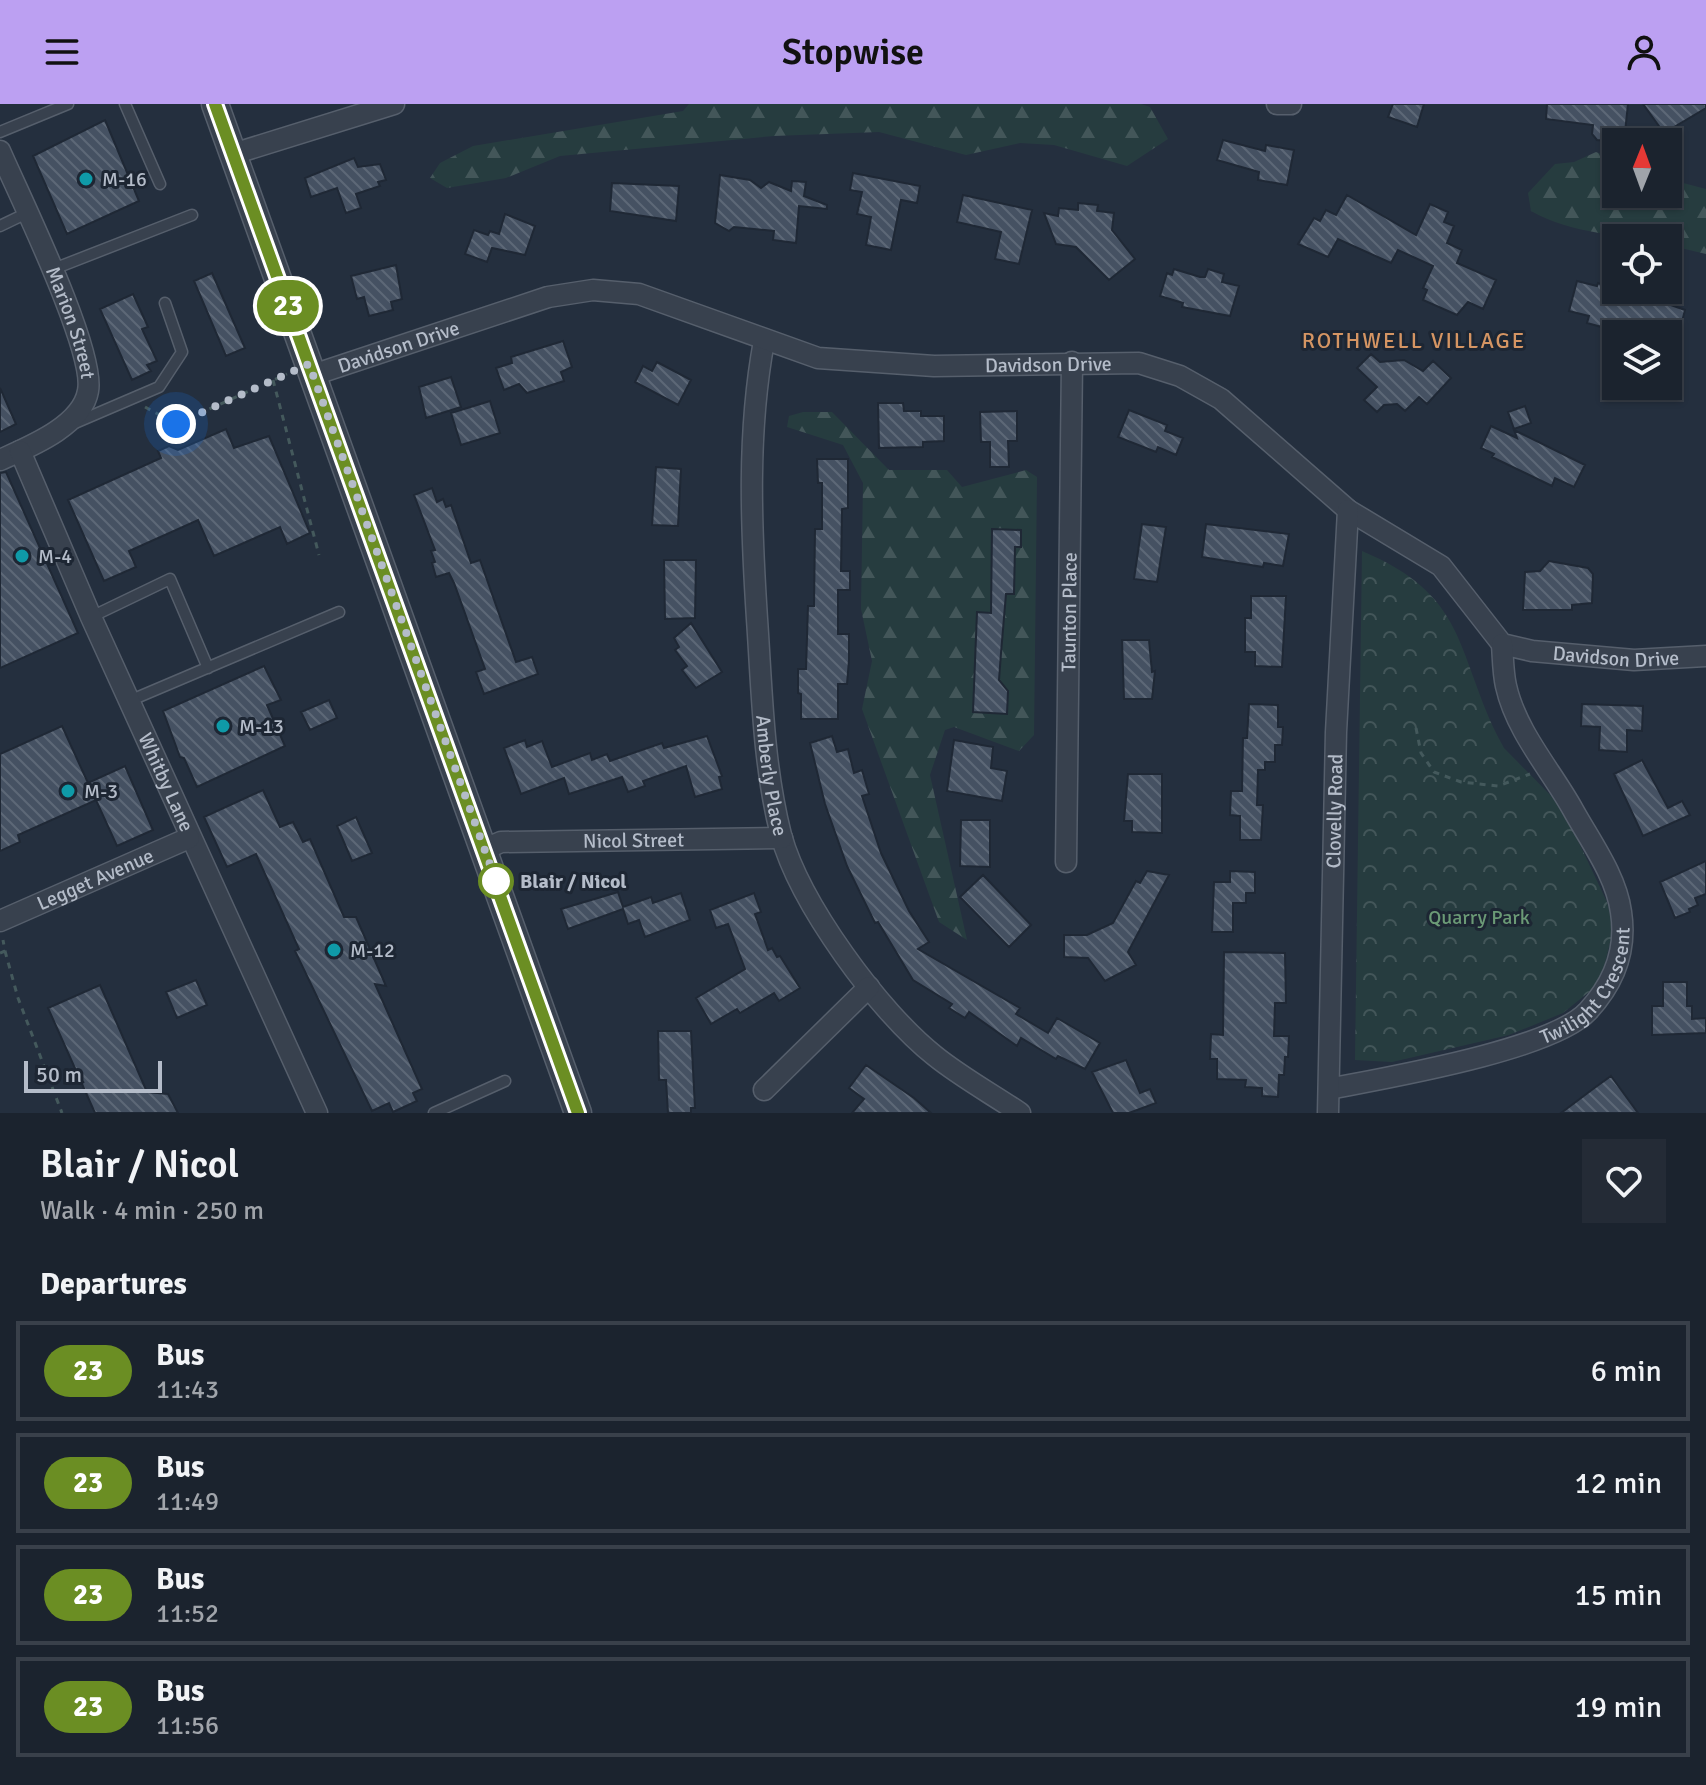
<!DOCTYPE html>
<html lang="en">
<head>
<meta charset="utf-8">
<style>
  :root { --surface:#1b232e; --page:#242b36; --text:#f1f3f6; --muted:#a0a4aa; --line:#39404a; --accent:#bca0f2 }
  body { margin:0; font-family:Signika,sans-serif; background:var(--page); color:var(--text); height:100vh; display:flex; flex-direction:column; font-size:30px; white-space:nowrap }
  * { box-sizing:border-box; margin:0 }
  p { font-size:26px; color:var(--muted) }
  .icon { flex:none; width:44px; height:44px; fill:none; stroke:currentColor; stroke-width:2; stroke-linecap:round; stroke-linejoin:round }
  .map { position:relative; height:1009px; overflow:hidden }
  .panel { display:flex; flex-direction:column; background:var(--surface); flex:1 }
  .panel>* { flex:none }
  .badge { padding:0 16px; border-radius:26px; font-size:28px; line-height:52px }
  .needle { width:52px; rotate:1deg }
  .fabs { position:absolute; left:1602px; top:24px; display:grid; gap:16px }
  .fabs a { display:grid; place-items:center; width:80px; height:80px; border-radius:0px; background:var(--surface); box-shadow:0 2px 6px #0004,0 0 0 2px var(--line); font-size:40px }
  .scale { position:absolute; left:24px; bottom:20px; width:138px; box-sizing:border-box; padding-left:8px; border:4px solid #b4bcc9; border-top:0; font-size:22px; line-height:28px; white-space:nowrap; color:#b4bcc9; -webkit-text-stroke:6px #1d2633; paint-order:stroke }
  .you { position:absolute; width:40px; height:40px; margin:-20px; border:6px solid #fff; border-radius:50%; background:#1a73e8; box-shadow:0 0 0 12px #1a73e833 }
  .map>.badge { position:absolute; translate:-50% -50%; box-shadow:0 0 0 4px #fff }
  h2 { padding:0 40px; font-size:30px; line-height:72px }
  .round { display:grid; place-items:center; flex:none; width:84px; height:84px; border-radius:0px; background:var(--page) }
  .head { display:flex; align-items:center; justify-content:space-between; height:136px; padding:0 40px }
  h1 { font-size:38px; font-weight:600; line-height:60px }
  ul { padding:0; list-style:none }
  li { display:flex; align-items:center; gap:24px; height:100px; margin:0 16px 12px; padding:0 24px; border:4px solid var(--line); border-radius:0px }
  li div { flex:1 }
  li b { display:block; font-size:30px }
  li em { font-style:normal }
  li .badge { min-width:88px; font-weight:700; text-align:center }
  header { display:flex; justify-content:space-between; align-items:center; height:104px; padding:0 40px; background:var(--accent); color:#111; font-size:36px; font-weight:600 }
  .map>svg:first-child { display:block }
  .forest { fill:url(#forest-firs) }
  .park { fill:url(#park-crowns) }
  .building { fill:url(#building-back-hatch); stroke:#1f2835; stroke-width:2 }
  .lines { fill:none; stroke-linecap:round; stroke-linejoin:round }
  .service-casing { stroke:#565f6c; stroke-width:13 }
  .minor-casing { stroke:#565f6c; stroke-width:23 }
  .tertiary-casing { stroke:#565f6c; stroke-width:29 }
  .path { stroke:#44595c; stroke-width:3; stroke-dasharray:6 6; stroke-linecap:butt }
  .service { stroke:#38414e; stroke-width:10 }
  .minor { stroke:#38414e; stroke-width:20 }
  .tertiary { stroke:#38414e; stroke-width:26 }
  .line-casing { stroke:#fff; stroke-width:18 }
  .line { stroke:#6b8e23; stroke-width:12 }
  .walk { stroke:#b4bcc9; stroke-width:8; stroke-dasharray:0 14.4 }
  .culture-dot { fill:#0f9aa8; stroke:#1d2633; stroke-width:3 }
  .stop-dot { fill:#fff; stroke:#6b8e23; stroke-width:4 }
  .labels { text-anchor:middle; stroke-width:6; stroke-linejoin:round; paint-order:stroke }
  .poi-label { font-size:20px; fill:#b4bcc9; stroke:#1d2633; text-anchor:start }
  .street-label { font-size:20px; fill:#b4bcc9; stroke:#1d2633 }
  .stop-label { font-size:20px; font-weight:bold; fill:#b4bcc9; stroke:#1d2633; text-anchor:start }
  .park-label { font-size:20px; fill:#6b9a76; stroke:#1d2633 }
  .neighbourhood-label { font-size:22px; letter-spacing:2px; fill:#d59563; stroke:#1d2633 }
</style>
</head>
<body>
<header><svg class="icon" aria-label="menu" viewBox="0 0 24 24"><path d="M4 6h16M4 12h16M4 18h16"/></svg>Stopwise<svg class="icon" aria-label="person" viewBox="0 0 24 24"><circle cx="12" cy="8" r="4"/><path d="M4 21q1-7 8-7t8 7"/></svg></header>
<div class="map">
<svg width="1706" height="1009" viewBox="0 0 1706 1009">
  <defs>
    <pattern id="forest-firs" width="22" height="20" patternUnits="userSpaceOnUse" patternTransform="scale(2)"><rect width="22" height="20" fill="#263c3f"/><path d="M5 1l3.5 6h-7zM16 11l3.5 6h-7z" fill="#435659"/></pattern>
    <pattern id="park-crowns" width="20" height="18" patternUnits="userSpaceOnUse" patternTransform="scale(2)"><rect width="20" height="18" fill="#263c3f"/><path d="M2 6a3 3 0 1 1 6 0M12 15a3 3 0 1 1 6 0" fill="none" stroke="#435659"/></pattern>
    <pattern id="building-back-hatch" width="6" height="6" patternUnits="userSpaceOnUse" patternTransform="scale(2)"><rect width="6" height="6" fill="#455162"/><path d="M-1 5l2 2M0 0l6 6M5-1l2 2" fill="none" stroke="#5d6877"/></pattern>
  </defs>
  <rect width="100%" height="100%" fill="#242f3e"/>
  <!-- forest -->
  <path class="forest" d="M 689,0 L 1141,0 L 1150,3 L 1168,35 L 1127,62 L 1054,41 L 1020,39 L 966,51 L 879,28 L 774,32 L 560,52 L 506,74 L 447,84 L 430,74 L 440,59 L 473,42 L 683,7 Z
    M 1596,48 L 1616,56 L 1616,90 L 1668,90 L 1668,75 L 1706,85 L 1706,150 L 1668,141 L 1668,134 C 1624,134 1570,129 1531,107 L 1528,89 L 1555,60 L 1574,58 Z
    M 803,308 L 832,308 L 889,366 L 947,366 L 962,383 L 1026,366 L 1037,373 L 1034,631 L 1019,647 L 954,623 L 945,626 L 930,671 L 967,836 L 939,818 L 862,605 L 872,557 L 861,505 L 863,379 L 843,341 L 787,323 L 789,312 Z"/>
  <!-- park -->
  <path class="park" d="M 1362,447 C 1466,491 1455,543 1497,631 L 1504,644 L 1562,703 L 1607,798 L 1614,823 L 1600,879 L 1563,909 L 1509,931 L 1392,958 L 1355,956 Z"/>
  <!-- building -->
  <path class="building" d="M 1393,0 L 1424,0 L 1417,23 L 1388,13 Z
    M 1547,0 L 1628,0 L 1624,38 L 1597,36 L 1592,30 L 1593,21 L 1546,15 Z
    M 1643,0 L 1706,0 L 1706,4 L 1664,29 Z
    M 105,16 L 139,97 L 67,130 L 33,52 Z
    M 1223,36 L 1265,47 L 1266,41 L 1294,46 L 1287,81 L 1258,76 L 1259,68 L 1217,56 Z
    M 354,54 L 358,63 L 380,60 L 386,76 L 378,78 L 380,82 L 356,90 L 361,104 L 346,109 L 337,84 L 311,93 L 305,74 Z
    M 853,69 L 920,82 L 917,99 L 901,96 L 891,146 L 866,141 L 871,113 L 857,110 L 862,88 L 850,86 Z
    M 720,71 L 750,76 L 761,84 L 769,78 L 791,87 L 792,77 L 806,78 L 804,92 L 827,101 L 827,105 L 799,102 L 796,139 L 773,136 L 774,127 L 734,123 L 729,127 L 715,119 Z
    M 612,79 L 679,82 L 676,117 L 610,107 Z
    M 963,91 L 1032,106 L 1019,160 L 995,155 L 1001,128 L 957,118 Z
    M 1347,91 L 1416,131 L 1430,100 L 1448,108 L 1444,118 L 1454,122 L 1447,139 L 1462,146 L 1457,159 L 1496,176 L 1483,205 L 1468,198 L 1457,211 L 1423,196 L 1427,186 L 1423,184 L 1433,162 L 1398,146 L 1391,159 L 1338,135 L 1328,153 L 1298,140 L 1314,114 L 1320,117 L 1326,106 L 1336,111 Z
    M 1078,99 L 1098,101 L 1097,107 L 1114,109 L 1112,126 L 1135,155 L 1109,176 L 1076,143 L 1056,140 L 1044,109 L 1058,112 L 1059,104 L 1078,106 Z
    M 505,110 L 535,122 L 525,151 L 492,144 L 487,158 L 465,150 L 474,126 L 488,131 L 490,127 L 499,130 Z
    M 396,161 L 402,195 L 391,198 L 393,206 L 369,212 L 364,193 L 357,195 L 351,172 Z
    M 1174,165 L 1200,173 L 1205,173 L 1208,165 L 1224,170 L 1222,178 L 1239,182 L 1230,212 L 1182,203 L 1183,199 L 1160,192 L 1167,169 L 1172,171 Z
    M 212,169 L 245,244 L 226,252 L 194,177 Z
    M 1577,177 L 1597,182 L 1598,179 L 1616,186 L 1641,186 L 1640,190 L 1685,206 L 1679,230 L 1608,230 L 1609,225 L 1587,219 L 1589,212 L 1569,207 Z
    M 133,190 L 148,223 L 142,225 L 157,257 L 147,261 L 151,267 L 132,276 L 100,205 Z
    M 563,237 L 572,263 L 561,268 L 564,277 L 527,289 L 519,280 L 504,286 L 496,264 L 512,259 L 511,253 Z
    M 1371,250 L 1380,258 L 1404,256 L 1423,267 L 1433,257 L 1451,274 L 1427,300 L 1419,293 L 1405,307 L 1397,300 L 1384,301 L 1377,308 L 1364,296 L 1377,283 L 1357,264 Z
    M 657,258 L 691,276 L 678,301 L 635,278 L 643,262 L 652,267 Z
    M 451,273 L 461,303 L 426,314 L 419,283 Z
    M 0,284 L 16,320 L 0,328 Z
    M 490,297 L 500,329 L 461,341 L 451,309 Z
    M 878,299 L 903,299 L 904,307 L 921,307 L 921,312 L 944,312 L 944,337 L 923,338 L 923,343 L 879,344 Z
    M 1525,302 L 1531,319 L 1514,325 L 1508,308 Z
    M 1129,306 L 1167,321 L 1165,327 L 1183,334 L 1176,351 L 1158,343 L 1156,348 L 1118,333 Z
    M 1017,307 L 1017,337 L 1008,337 L 1009,363 L 990,363 L 990,338 L 981,338 L 980,308 Z
    M 1491,322 L 1517,334 L 1514,326 L 1585,361 L 1574,383 L 1555,374 L 1552,382 L 1492,353 L 1494,350 L 1481,344 Z
    M 226,325 L 234,344 L 269,332 L 310,429 L 287,440 L 280,423 L 214,452 L 198,416 L 129,447 L 136,463 L 104,477 L 68,396 L 161,354 L 158,347 L 169,342 L 178,346 Z
    M 817,355 L 848,355 L 848,404 L 842,405 L 841,467 L 850,467 L 850,486 L 838,486 L 838,530 L 849,530 L 849,556 L 847,580 L 838,580 L 838,615 L 801,615 L 801,590 L 798,589 L 798,565 L 806,565 L 808,502 L 814,502 L 815,425 L 822,425 L 822,379 L 818,379 Z
    M 656,363 L 681,365 L 678,422 L 652,421 Z
    M 6,368 L 78,529 L 0,564 L 0,369 Z
    M 432,384 L 437,398 L 443,395 L 446,403 L 451,401 L 471,459 L 480,456 L 516,558 L 532,553 L 538,570 L 484,590 L 476,568 L 485,565 L 454,479 L 449,469 L 436,473 L 432,459 L 435,458 L 431,447 L 435,446 L 414,391 Z
    M 1142,420 L 1166,423 L 1157,478 L 1134,475 Z
    M 1206,420 L 1289,430 L 1283,462 L 1264,459 L 1263,463 L 1202,453 Z
    M 992,425 L 1021,426 L 1021,443 L 1015,443 L 1014,490 L 1006,490 L 1001,549 L 999,576 L 1008,587 L 1007,610 L 973,608 L 977,508 L 991,509 Z
    M 664,456 L 696,456 L 695,514 L 665,515 Z
    M 1549,457 L 1588,464 L 1593,470 L 1592,499 L 1572,501 L 1572,506 L 1523,506 L 1525,468 L 1540,467 Z
    M 1251,492 L 1286,492 L 1282,563 L 1255,562 L 1255,548 L 1245,548 L 1245,514 L 1251,514 Z
    M 691,519 L 722,568 L 696,584 L 682,566 L 687,562 L 675,546 L 679,543 L 674,534 Z
    M 1122,536 L 1149,536 L 1152,568 L 1155,567 L 1152,595 L 1124,595 Z
    M 264,562 L 281,596 L 267,601 L 285,642 L 197,683 L 184,654 L 180,653 L 163,607 Z
    M 329,596 L 337,614 L 310,626 L 301,608 Z
    M 1249,600 L 1278,601 L 1278,623 L 1283,623 L 1282,641 L 1275,641 L 1275,658 L 1265,658 L 1265,666 L 1258,666 L 1257,701 L 1263,701 L 1261,736 L 1240,736 L 1240,712 L 1230,711 L 1231,687 L 1242,687 L 1243,634 L 1247,634 Z
    M 1582,600 L 1643,602 L 1642,627 L 1627,626 L 1627,648 L 1599,646 L 1600,623 L 1581,622 Z
    M 62,622 L 88,679 L 125,662 L 153,726 L 117,742 L 96,696 L 18,731 L 20,738 L 0,747 L 0,650 Z
    M 707,632 L 722,672 L 719,673 L 722,685 L 695,693 L 686,662 L 643,677 L 645,682 L 628,688 L 622,673 L 569,690 L 564,674 L 521,690 L 504,644 L 525,636 L 527,643 L 542,637 L 552,663 L 590,649 L 592,656 L 607,650 L 610,657 L 662,639 L 664,644 Z
    M 832,632 L 837,648 L 848,645 L 854,669 L 862,666 L 869,690 L 862,692 L 881,749 L 909,807 L 929,838 L 918,845 L 1020,904 L 1016,910 L 1048,929 L 1057,914 L 1100,939 L 1085,965 L 1058,952 L 1056,955 L 1021,934 L 1017,942 L 969,908 L 965,914 L 949,904 L 952,900 L 913,876 L 878,818 L 875,819 L 847,762 L 825,700 L 810,639 Z
    M 954,636 L 993,643 L 991,664 L 1007,667 L 1002,697 L 947,687 Z
    M 1642,656 L 1668,704 L 1682,697 L 1690,711 L 1643,732 L 1614,670 Z
    M 1128,670 L 1162,670 L 1162,729 L 1132,728 L 1132,717 L 1124,717 Z
    M 263,686 L 280,723 L 293,718 L 303,738 L 310,735 L 344,813 L 356,813 L 386,882 L 375,880 L 422,985 L 413,989 L 417,997 L 393,1008 L 389,999 L 372,1007 L 295,847 L 299,845 L 256,750 L 227,763 L 204,713 Z
    M 356,713 L 372,749 L 352,757 L 337,722 Z
    M 961,716 L 990,716 L 990,763 L 960,762 Z
    M 1706,757 L 1706,790 L 1695,794 L 1698,801 L 1689,805 L 1690,808 L 1675,814 L 1660,778 Z
    M 1147,767 L 1169,771 L 1128,848 L 1136,861 L 1105,877 L 1088,854 L 1064,853 L 1064,831 L 1087,831 L 1113,819 L 1136,777 L 1140,779 Z
    M 1230,767 L 1255,768 L 1255,789 L 1246,789 L 1246,799 L 1233,799 L 1233,828 L 1212,828 L 1214,778 L 1230,778 Z
    M 983,771 L 1031,821 L 1009,843 L 960,793 Z
    M 618,788 L 623,803 L 651,793 L 653,799 L 681,789 L 690,816 L 645,833 L 639,816 L 628,820 L 623,805 L 568,825 L 561,805 Z
    M 754,789 L 761,808 L 755,810 L 768,846 L 772,844 L 777,853 L 780,852 L 800,884 L 779,897 L 774,889 L 740,909 L 737,905 L 711,920 L 696,894 L 745,865 L 728,820 L 716,824 L 710,806 Z
    M 1224,848 L 1285,849 L 1286,899 L 1275,899 L 1274,932 L 1289,932 L 1288,953 L 1285,953 L 1284,971 L 1279,971 L 1278,993 L 1262,992 L 1262,984 L 1245,983 L 1246,976 L 1217,975 L 1217,955 L 1210,955 L 1211,930 L 1223,931 Z
    M 196,876 L 207,901 L 177,914 L 166,888 Z
    M 1663,878 L 1687,878 L 1687,902 L 1692,902 L 1692,915 L 1706,914 L 1706,929 L 1652,931 L 1652,902 L 1663,902 Z
    M 100,881 L 147,988 L 168,990 L 178,1009 L 95,1009 L 48,904 Z
    M 658,927 L 691,927 L 695,1004 L 691,1004 L 691,1009 L 668,1009 L 666,976 L 659,976 Z
    M 1126,956 L 1140,989 L 1150,985 L 1156,999 L 1129,1009 L 1113,1009 L 1092,968 Z
    M 866,961 L 914,994 L 931,1009 L 852,1009 L 864,995 L 849,984 Z
    M 1611,972 L 1638,1009 L 1561,1009 L 1593,985 Z"/>
  <g class="lines">
    <defs>
      <path id="service" d="M 125,0 L 160,80
        M 0,28 L 68,0
        M 0,122 L 27,109
        M 51,166 L 192,111
        M 75,319 L 159,283 L 182,248 L 165,199
        M 91,513 L 170,475 L 208,564
        M 129,597 L 339,508
        M 434,1009 L 505,977"/>
      <g id="minor">
        <path d="M 1277,0 L 1291,0"/>
        <path id="s1" d="M 0,47 C 19,91 96,247 88,287 C 82,322 29,343 0,356"/>
        <path d="M 233,50 L 394,0"/>
        <path id="s2" d="M 764,237 C 747,329 751,422 757,515 C 762,587 763,660 781,731 C 800,800 879,908 935,952 C 961,973 992,990 1020,1009"/>
        <path id="s3" d="M 313,271 L 548,193 L 593,186 L 639,190 L 818,254 L 934,262 L 1139,259 L 1180,272 L 1221,295 L 1348,406 L 1441,462 L 1502,540 L 1532,547 L 1634,556 L 1706,552"/>
        <path id="s4" d="M 20,347 L 91,513 L 317,1009"/>
        <path id="s5" d="M 485,745 L 501,738 L 782,734"/>
        <path id="s6" d="M 1066,758 L 1072,258"/>
        <path id="s7" d="M 0,817 L 189,734"/>
        <path id="s8" d="M 1329,985 C 1385,974 1552,946 1588,907 C 1614,879 1627,847 1621,808 C 1616,771 1590,737 1572,704 C 1550,665 1516,627 1506,582 C 1503,569 1503,554 1502,540"/>
        <path d="M 764,986 L 869,883"/>
        <path id="s9" d="M 1328,1009 L 1336,628 L 1348,406"/>
      </g>
      <path id="tertiary" d="M 215,0 L 578,1009"/>
    </defs>
    <!-- service casing -->
    <use href="#service" class="service-casing"/>
    <!-- minor casing -->
    <use href="#minor" class="minor-casing"/>
    <!-- tertiary casing -->
    <use href="#tertiary" class="tertiary-casing"/>
    <!-- path -->
    <path class="path" d="M 273,276 L 319,451
      M 145,303 L 176,320 L 287,270
      M 1416,624 L 1421,649 L 1434,668 L 1461,678 L 1498,682 L 1530,670
      M 5,847 L 18,894 L 62,1009
      M 0,849 L 5,847 L 3,836"/>
    <!-- service -->
    <use href="#service" class="service"/>
    <!-- minor -->
    <use href="#minor" class="minor"/>
    <!-- tertiary -->
    <use href="#tertiary" class="tertiary"/>
  </g>
  <g class="lines">
    <defs>
      <path id="line" d="M 215,0 L 578,1009"/>
    </defs>
    <!-- line casing -->
    <use href="#line" class="line-casing"/>
    <!-- line -->
    <use href="#line" class="line"/>
    <!-- walk -->
    <path class="walk" d="M 176,320 L 309,260 L 496,777"/>
  </g>
  <!-- markers -->
  <g class="culture-dot">
    <circle cx="86" cy="75" r="8"/>
    <circle cx="22" cy="452" r="8"/>
    <circle cx="223" cy="622" r="8"/>
    <circle cx="68" cy="687" r="8"/>
    <circle cx="334" cy="846" r="8"/>
  </g>
  <circle class="stop-dot" cx="496" cy="777" r="16"/>
  <g class="labels">
    <!-- poi labels -->
    <g class="poi-label">
      <text x="102" y="82">M-16</text>
      <text x="38" y="459">M-4</text>
      <text x="239" y="629">M-13</text>
      <text x="84" y="694">M-3</text>
      <text x="350" y="853">M-12</text>
    </g>
    <!-- street labels -->
    <g class="street-label">
      <text dy="7" stroke="none"><textPath href="#s1" startOffset="186">Marion Street</textPath></text>
      <text dy="7" stroke="none"><textPath href="#s3" startOffset="90">Davidson Drive</textPath></text>
      <text dy="7" stroke="none"><textPath href="#s3" startOffset="760">Davidson Drive</textPath></text>
      <text dy="7" stroke="none"><textPath href="#s6" startOffset="250">Taunton Place</textPath></text>
      <text dy="7" stroke="none"><textPath href="#s3" startOffset="1432">Davidson Drive</textPath></text>
      <text dy="7" stroke="none"><textPath href="#s2" startOffset="436">Amberly Place</textPath></text>
      <text dy="7" stroke="none"><textPath href="#s4" startOffset="362">Whitby Lane</textPath></text>
      <text dy="7" stroke="none"><textPath href="#s9" startOffset="302">Clovelly Road</textPath></text>
      <text dy="7" stroke="none"><textPath href="#s5" startOffset="150">Nicol Street</textPath></text>
      <text dy="7" stroke="none"><textPath href="#s7" startOffset="104">Legget Avenue</textPath></text>
      <text dy="7" stroke="none"><textPath href="#s8" startOffset="292">Twilight Crescent</textPath></text>
    </g>
    <!-- stop labels -->
    <g class="stop-label">
      <text x="520" y="784">Blair / Nicol</text>
    </g>
    <!-- park labels -->
    <g class="park-label">
      <text x="1479" y="820">Quarry Park</text>
    </g>
    <!-- neighbourhood labels -->
    <g class="neighbourhood-label">
      <text x="1414" y="244">ROTHWELL VILLAGE</text>
    </g>
  </g>
</svg>
<div class="fabs">
<a><svg class="needle" viewBox="-14 -14 28 28"><path d="M0-13l5 13h-10z" fill="#e53935"/><path d="M0 13l5-13h-10z" fill="#a0a4aa"/></svg></a>
<a><svg class="icon" aria-label="locate" viewBox="0 0 24 24"><circle cx="12" cy="12" r="6"/><path d="M12 2v4M12 18v4M2 12h4M18 12h4"/></svg></a>
<a><svg class="icon" aria-label="layers" viewBox="0 0 24 24"><path d="M12 4l9 5-9 5-9-5zM3 14l9 5 9-5"/></svg></a>
</div>
<div class="scale">50 m</div>
<div class="you" style="left:176px;top:320px"></div>
<b class="badge" style="left:288px;top:202px;background:#6b8e23;color:#fff">23</b>
</div>
<section class="panel">
<div class="head"><div><h1>Blair / Nicol</h1><p>Walk · 4 min · 250 m</p></div><a class="round"><svg class="icon" aria-label="heart" viewBox="0 0 24 24"><path d="M12 20l-8-8c-3-5 5-10 8-4 3-6 11-1 8 4z"/></svg></a></div>
<h2>Departures</h2>
<ul>
<li><span class="badge" style="background:#6b8e23;color:#fff">23</span><div><b>Bus</b><p>11:43</p></div><em>6 min</em></li>
<li><span class="badge" style="background:#6b8e23;color:#fff">23</span><div><b>Bus</b><p>11:49</p></div><em>12 min</em></li>
<li><span class="badge" style="background:#6b8e23;color:#fff">23</span><div><b>Bus</b><p>11:52</p></div><em>15 min</em></li>
<li><span class="badge" style="background:#6b8e23;color:#fff">23</span><div><b>Bus</b><p>11:56</p></div><em>19 min</em></li>
</ul>
</section>
</body>
</html>
